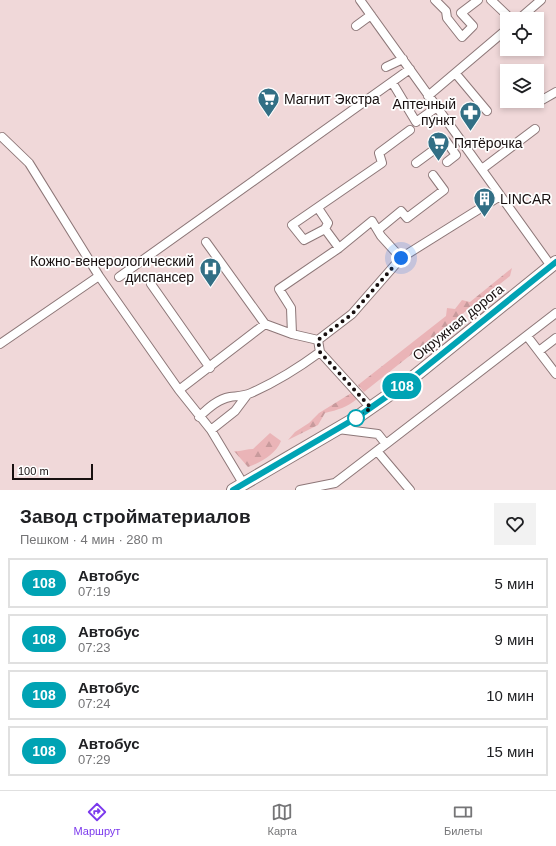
<!DOCTYPE html>
<html lang="ru">
<head>
<meta charset="utf-8">
<style>
  :root { --surface:#fff; --page:#f2f2f2; --text:#202124; --muted:#757577; --line:#e0e0e0; --accent:#7c3aed }
  body { margin:0; font-family:Helvetica,sans-serif; background:var(--page); color:var(--text); height:100vh; display:flex; flex-direction:column; font-size:15px; white-space:nowrap }
  * { box-sizing:border-box; margin:0 }
  p { font-size:13px; color:var(--muted) }
  .icon { flex:none; width:22px; height:22px; fill:none; stroke:currentColor; stroke-width:2; stroke-linecap:round; stroke-linejoin:round }
  .map { position:relative; height:490px; overflow:hidden }
  .sheet { display:flex; flex-direction:column; background:var(--surface); flex:1 }
  .sheet>* { flex:none }
  .badge { padding:0 8px; border-radius:13px; font-size:14px; line-height:26px }
  .buttons { position:absolute; left:500px; top:12px; display:grid; gap:8px }
  .buttons a { display:grid; place-items:center; width:44px; height:44px; border-radius:0px; background:var(--surface); box-shadow:0 2px 6px #0003; font-size:20px }
  .scale { position:absolute; left:12px; bottom:10px; width:81px; box-sizing:border-box; padding-left:4px; border:2px solid #181010; border-top:0; font-size:11px; line-height:14px; white-space:nowrap; color:#181010; -webkit-text-stroke:3px #fff; paint-order:stroke }
  .you { position:absolute; width:20px; height:20px; margin:-10px; border:3px solid #fff; border-radius:50%; background:#1a73e8; box-shadow:0 0 0 6px #1a73e833 }
  .map>.badge { position:absolute; translate:-50% -50%; box-shadow:0 0 0 2px #fff }
  .round { display:grid; place-items:center; flex:none; width:42px; height:42px; border-radius:0px; background:var(--page) }
  .headline { display:flex; align-items:center; justify-content:space-between; height:68px; padding:0 20px }
  h1 { font-size:19px; font-weight:700; line-height:30px }
  ul { padding:0; list-style:none }
  li { display:flex; align-items:center; gap:12px; height:50px; margin:0 8px 6px; padding:0 12px; border:2px solid var(--line); border-radius:0px }
  li div { flex:1 }
  li b { display:block; font-size:15px }
  li em { font-style:normal }
  li .badge { min-width:44px; font-weight:700; text-align:center }
  .dock { display:flex; justify-content:space-around; align-items:center; height:56px; border-top:1px solid var(--line); background:var(--surface); font-size:11px; color:var(--muted) }
  .dock a { display:grid; justify-items:center; gap:2px }
  .dock .selected { color:var(--accent) }
  .map>svg:first-child { display:block }
  .forest { fill:url(#forest-firs) }
  .lines { fill:none; stroke-linecap:round; stroke-linejoin:round }
  .minor-casing { stroke:#8d7778; stroke-width:10 }
  .highway-casing { stroke:#8d7778; stroke-width:14 }
  .minor { stroke:#fff; stroke-width:8 }
  .highway { stroke:#fff; stroke-width:12 }
  .line-casing { stroke:#fff; stroke-width:9 }
  .line { stroke:#00a3b4; stroke-width:6 }
  .walk { stroke:#181010; stroke-width:4; stroke-dasharray:0 7.2 }
  .stop-dot { fill:#fff; stroke:#00a3b4; stroke-width:2 }
  .labels { text-anchor:middle; stroke-width:3.5; stroke-linejoin:round; paint-order:stroke }
  .poi-label { font-size:14px; fill:#181010; stroke:#fff; text-anchor:start }
  .street-label { font-size:14px; fill:#181010; stroke:#fff }
</style>
</head>
<body>
<div class="map">
<svg width="556" height="490" viewBox="0 0 556 490">
  <defs>
    <pattern id="forest-firs" width="22" height="20" patternUnits="userSpaceOnUse"><rect width="22" height="20" fill="#eab4b7"/><path d="M5 1l3.5 6h-7zM16 11l3.5 6h-7z" fill="#c89a9c"/></pattern>
  </defs>
  <rect width="100%" height="100%" fill="#f0d8d9"/>
  <!-- forest -->
  <path class="forest" d="M 512,268 L 510,276 L 364,392 L 358,385 L 446,316 L 447,308 L 455,309 L 462,300 L 470,302 Z
    M 353,392 L 357,399 C 347,407 338,410 325,413 L 318,425 L 288,440 L 295,432 L 309,423 L 319,413 Z
    M 270,433 L 281,441 C 276,454 260,463 248,467 L 234,451 C 241,452 246,449 253,449 Z"/>
  <g class="lines">
    <defs>
      <path id="minor" d="M 360,0 L 551,266
        M 435,0 L 446,11 L 447,18 L 462,37 L 473,26 L 461,13 L 478,0
        M 491,0 L 511,19
        M 519,19 L 541,0
        M 356,26 L 371,15
        M 386,67 L 403,59
        M 456,74 L 487,111
        M 392,82 L 416,122 L 437,107
        M 428,96 L 507,29
        M 542,100 L 556,92
        M 410,130 L 379,153 L 382,163 L 292,225 L 304,240 L 325,229 L 339,248 L 372,221 L 381,236 L 401,258 L 500,196
        M 2,137 L 29,163 L 99,276 L 179,390 L 211,430 L 244,485
        M 416,163 L 446,141 L 456,155 L 447,162
        M 482,169 L 535,129
        M 318,208 L 328,223 L 325,229
        M 378,230 L 401,211 L 407,218 L 444,190 L 433,175
        M 206,242 L 265,324 L 292,334
        M 339,248 L 279,289 L 291,308 L 292,334 L 318,340 L 320,352 L 371,408
        M 119,277 L 410,69
        M 151,284 L 210,368
        M 527,336 L 556,374
        M 318,340 L 352,314 L 401,258
        M 0,344 L 99,276
        M 539,351 L 556,338
        M 179,390 L 265,324
        M 199,417 C 208,408 218,399 230,397 C 237,396 244,396 251,393 C 276,382 297,369 320,352
        M 211,430 L 235,411 L 247,395
        M 386,444 L 556,313
        M 377,451 L 410,490
        M 300,490 L 335,483 L 386,444 L 378,434 L 338,429"/>
      <path id="highway" d="M 233,490 L 356,418 L 406,383 L 556,262"/>
    </defs>
    <!-- minor casing -->
    <use href="#minor" class="minor-casing"/>
    <!-- highway casing -->
    <use href="#highway" class="highway-casing"/>
    <!-- minor -->
    <use href="#minor" class="minor"/>
    <!-- highway -->
    <use href="#highway" class="highway"/>
  </g>
  <g class="lines">
    <defs>
      <path id="line" d="M 233,490 L 356,418 L 406,383 L 556,262"/>
    </defs>
    <!-- line casing -->
    <use href="#line" class="line-casing"/>
    <!-- line -->
    <use href="#line" class="line"/>
    <!-- walk -->
    <path class="walk" d="M 356,418 L 371,408 L 320,352 L 318,340 L 352,314 L 401,258"/>
  </g>
  <!-- icons -->
  <defs>
    <symbol id="supermarket-pin" viewBox="-11 -11 22 30"><path d="M0 17L-7.5 6A9.5 9.5 0 1 1 7.5 6Z" fill="#326f85" stroke="#fff"/><path d="M-6-5.5h2.5l.6 2H6L4.5 2H-2.5L-4.4-4H-6ZM-1.5 3.2a1.3 1.3 0 1 0 .1 0ZM3 3.2a1.3 1.3 0 1 0 .1 0Z" fill="#fff"/></symbol>
    <symbol id="pharmacy-pin" viewBox="-11 -11 22 30"><path d="M0 17L-7.5 6A9.5 9.5 0 1 1 7.5 6Z" fill="#326f85" stroke="#fff"/><path d="M-2-6h4v4h4v4h-4v4h-4v-4h-4v-4h4Z" fill="#fff"/></symbol>
    <symbol id="building-pin" viewBox="-11 -11 22 30"><path d="M0 17L-7.5 6A9.5 9.5 0 1 1 7.5 6Z" fill="#326f85" stroke="#fff"/><path d="M-4-6H4V6H1V3H-1V6H-4ZM-2.5-4.3h1.7v1.8h-1.7ZM.8-4.3h1.7v1.8H.8ZM-2.5-1h1.7V.8h-1.7ZM.8-1h1.7V.8H.8Z" fill="#fff"/></symbol>
    <symbol id="hospital-pin" viewBox="-11 -11 22 30"><path d="M0 17L-7.5 6A9.5 9.5 0 1 1 7.5 6Z" fill="#326f85" stroke="#fff"/><path d="M-5-5h3v3.5h4V-5h3V5h-3V1.5h-4V5h-3Z" fill="#fff"/></symbol>
  </defs>
  <g fill-rule="evenodd">
    <use href="#supermarket-pin" x="256" y="86" width="25" height="34"/>
    <use href="#pharmacy-pin" x="458" y="100" width="25" height="34"/>
    <use href="#supermarket-pin" x="426" y="130" width="25" height="34"/>
    <use href="#building-pin" x="472" y="186" width="25" height="34"/>
    <use href="#hospital-pin" x="198" y="256" width="25" height="34"/>
  </g>
  <!-- markers -->
  <circle class="stop-dot" cx="356" cy="418" r="8"/>
  <g class="labels">
    <!-- poi labels -->
    <g class="poi-label">
      <text x="284" y="104">Магнит Экстра</text>
      <text x="456" y="109" text-anchor="end">Аптечный<tspan x="456" dy="16">пункт</tspan></text>
      <text x="454" y="148">Пятёрочка</text>
      <text x="500" y="204">LINCAR</text>
      <text x="194" y="266" text-anchor="end">Кожно-венерологический<tspan x="194" dy="16">диспансер</tspan></text>
    </g>
    <!-- street labels -->
    <g class="street-label">
      <text transform="translate(458 322) rotate(-39)" y="5">Окружная дорога</text>
    </g>
  </g>
</svg>
<div class="buttons">
<a><svg class="icon" aria-label="locate" viewBox="0 0 24 24"><circle cx="12" cy="12" r="6"/><path d="M12 2v4M12 18v4M2 12h4M18 12h4"/></svg></a>
<a><svg class="icon" aria-label="layers" viewBox="0 0 24 24"><path d="M12 4l9 5-9 5-9-5zM3 14l9 5 9-5"/></svg></a>
</div>
<div class="scale">100 m</div>
<div class="you" style="left:401px;top:258px"></div>
<b class="badge" style="left:402px;top:386px;background:#00a3b4;color:#fff">108</b>
</div>
<section class="sheet">
<div class="headline"><div><h1>Завод стройматериалов</h1><p>Пешком · 4 мин · 280 m</p></div><a class="round"><svg class="icon" aria-label="heart" viewBox="0 0 24 24"><path d="M12 20l-8-8c-3-5 5-10 8-4 3-6 11-1 8 4z"/></svg></a></div>
<ul>
<li><span class="badge" style="background:#00a3b4;color:#fff">108</span><div><b>Автобус</b><p>07:19</p></div><em>5 мин</em></li>
<li><span class="badge" style="background:#00a3b4;color:#fff">108</span><div><b>Автобус</b><p>07:23</p></div><em>9 мин</em></li>
<li><span class="badge" style="background:#00a3b4;color:#fff">108</span><div><b>Автобус</b><p>07:24</p></div><em>10 мин</em></li>
<li><span class="badge" style="background:#00a3b4;color:#fff">108</span><div><b>Автобус</b><p>07:29</p></div><em>15 мин</em></li>
</ul>
</section>
<nav class="dock">
<a class="selected"><svg class="icon" aria-label="directions" viewBox="0 0 24 24"><path d="M12 3l9 9-9 9-9-9zM9 14v-3h6M13 9l2 2-2 2"/></svg>Маршрут</a>
<a><svg class="icon" aria-label="map" viewBox="0 0 24 24"><path d="M3 6l6-2 6 2 6-2v14l-6 2-6-2-6 2zM9 4v14M15 6v14"/></svg>Карта</a>
<a><svg class="icon" aria-label="tickets" viewBox="0 0 24 24"><path d="M3 7h18v10H3zM15 7v10"/></svg>Билеты</a>
</nav>
</body>
</html>
